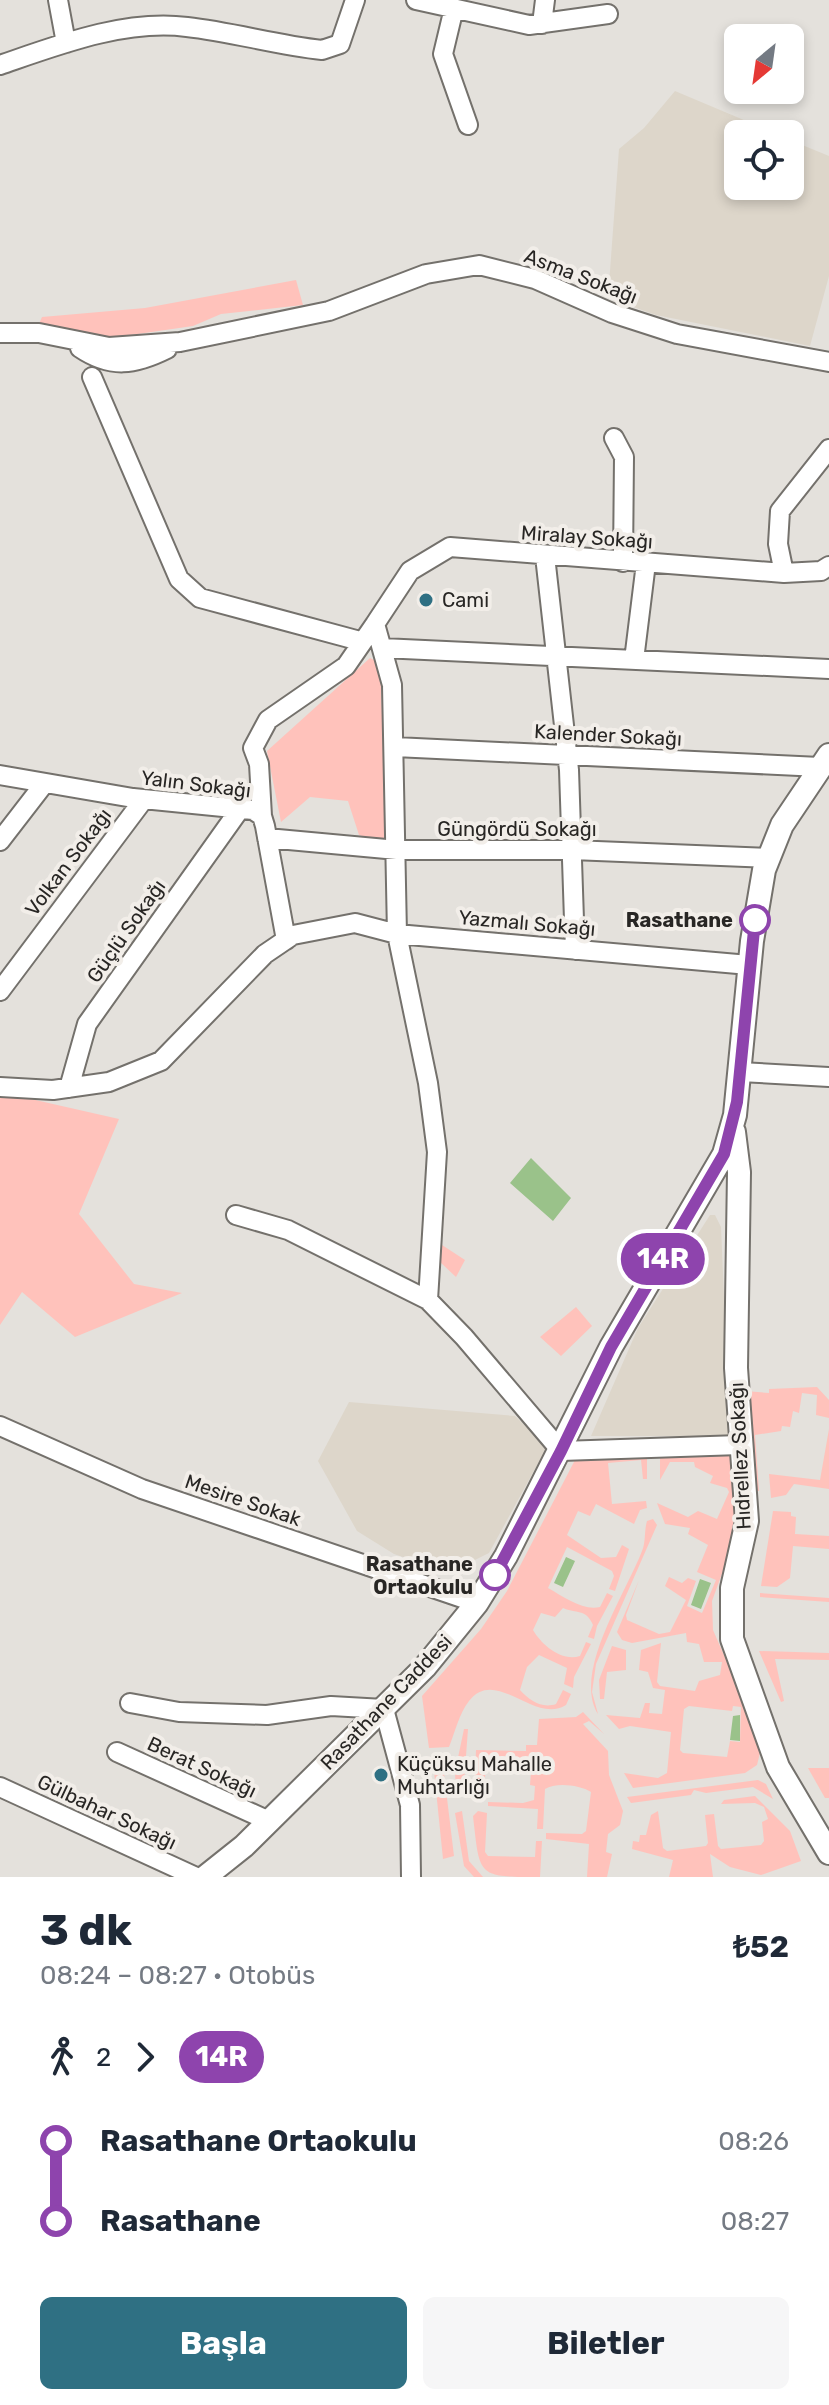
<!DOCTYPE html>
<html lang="tr">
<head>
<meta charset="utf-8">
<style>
  :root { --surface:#fff; --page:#f6f6f7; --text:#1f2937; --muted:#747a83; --accent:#2f7083 }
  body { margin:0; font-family:Rubik,sans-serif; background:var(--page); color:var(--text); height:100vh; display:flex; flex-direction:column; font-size:30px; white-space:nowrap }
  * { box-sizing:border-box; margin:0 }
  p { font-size:26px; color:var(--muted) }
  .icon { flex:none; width:44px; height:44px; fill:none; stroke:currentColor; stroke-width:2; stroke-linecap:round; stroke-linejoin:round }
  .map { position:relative; height:1877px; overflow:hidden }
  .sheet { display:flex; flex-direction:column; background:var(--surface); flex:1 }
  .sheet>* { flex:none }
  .badge { padding:0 16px; border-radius:26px; font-size:28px; line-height:52px }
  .needle { width:52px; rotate:209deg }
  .tools { position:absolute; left:724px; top:24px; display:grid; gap:16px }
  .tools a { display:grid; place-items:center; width:80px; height:80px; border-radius:12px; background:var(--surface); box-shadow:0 4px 12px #0003; font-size:40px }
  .map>.badge { position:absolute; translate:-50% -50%; box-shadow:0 0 0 4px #fff }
  .legs { display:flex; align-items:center; gap:12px; height:88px; padding:0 40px; font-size:26px }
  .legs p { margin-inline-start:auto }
  .headline { display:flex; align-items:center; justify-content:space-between; height:136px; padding:0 40px }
  h1 { font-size:44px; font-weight:700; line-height:60px }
  .action { display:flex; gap:16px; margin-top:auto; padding:16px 40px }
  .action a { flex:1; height:92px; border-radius:12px; background:var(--accent); color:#fff; font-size:32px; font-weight:700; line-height:92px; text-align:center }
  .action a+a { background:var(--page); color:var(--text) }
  ul { padding:0 40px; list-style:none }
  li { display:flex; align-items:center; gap:28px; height:80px; font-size:30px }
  li i { display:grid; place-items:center; width:12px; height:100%; margin:0 10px; background:currentColor }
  li i::after { content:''; width:20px; height:20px; margin:-10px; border:6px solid; border-radius:50%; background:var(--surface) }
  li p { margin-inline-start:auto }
  li:first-child i { background:linear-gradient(#0000 50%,currentColor 0) }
  li:last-child i { background:linear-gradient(currentColor 50%,#0000 0) }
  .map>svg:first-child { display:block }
  .built { fill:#ddd6ca }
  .green { fill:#ffc2bb; fill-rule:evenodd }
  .water { fill:#9ac28a }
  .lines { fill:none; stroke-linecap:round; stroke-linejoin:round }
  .minor-casing { stroke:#74716c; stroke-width:22 }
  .tertiary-casing { stroke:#74716c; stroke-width:26 }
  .minor { stroke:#fff; stroke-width:18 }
  .tertiary { stroke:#fff; stroke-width:22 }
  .line-1-casing { stroke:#fff; stroke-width:18 }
  .line-1 { stroke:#8e44ad; stroke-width:12 }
  .poi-dot { fill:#2f7083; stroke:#f2eee9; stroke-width:3 }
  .stop-1-dot { fill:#fff; stroke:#8e44ad; stroke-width:4 }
  .labels { text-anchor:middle; stroke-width:8; stroke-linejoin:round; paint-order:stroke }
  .street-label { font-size:20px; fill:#282624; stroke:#f2eee9 }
  .poi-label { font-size:20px; fill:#282624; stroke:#f2eee9; text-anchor:start }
  .stop-label { font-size:20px; font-weight:bold; fill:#282624; stroke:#f2eee9; text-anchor:end }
</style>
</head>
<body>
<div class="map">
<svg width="829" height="1877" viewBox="0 0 829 1877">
  <rect width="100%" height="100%" fill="#e4e1dc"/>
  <!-- built -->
  <path class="built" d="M 675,91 L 777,134 L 738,134 L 738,186 L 790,186 L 790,140 L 829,156 L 829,276 L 810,346 L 656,315 L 608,298 L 619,149 L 644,128 Z
    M 710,1215 L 715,1215 L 721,1227 L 730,1436 L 591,1436 L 638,1328 Z
    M 349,1402 L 515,1416 L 547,1447 L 489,1553 L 463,1566 L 429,1566 L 394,1554 L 357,1531 L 318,1461 Z"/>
  <!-- green -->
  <path class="green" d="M 296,280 L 303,305 L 221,314 L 193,326 L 117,337 L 68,334 L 38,326 L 42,317 L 145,308 Z
    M 370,658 L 380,663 L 387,844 L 359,835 L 348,801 L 310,797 L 281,822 L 267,751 Z
    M 0,1092 L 119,1119 L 79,1214 L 134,1284 L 182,1293 L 75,1337 L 22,1292 L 0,1325 Z
    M 442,1245 L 465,1260 L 456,1277 L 439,1261 Z
    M 576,1307 L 592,1326 L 561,1356 L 540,1337 Z
    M 817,1387 L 829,1400 L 829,1418 L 816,1415 L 817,1395 L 802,1393 L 799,1413 L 793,1411 L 790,1427 L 782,1426 L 781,1431 L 755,1435 L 759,1491 L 753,1491 L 745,1391 L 769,1393 L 769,1389 Z
    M 829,1429 L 829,1489 L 794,1484 L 786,1495 L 771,1498 L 769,1474 L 820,1480 Z
    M 728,1455 L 733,1460 L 738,1507 L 735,1538 L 712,1601 L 713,1630 L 759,1736 L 761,1749 L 757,1765 L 745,1773 L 633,1788 L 624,1773 L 658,1778 L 667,1773 L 671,1732 L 630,1726 L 619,1729 L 606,1715 L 640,1718 L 645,1703 L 650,1703 L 649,1713 L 662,1714 L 665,1690 L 653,1688 L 648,1672 L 639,1670 L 641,1650 L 661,1643 L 657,1682 L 660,1686 L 695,1691 L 699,1681 L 720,1675 L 722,1662 L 704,1662 L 699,1644 L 687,1642 L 686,1633 L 632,1643 L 622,1640 L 617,1632 L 639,1580 L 626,1615 L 627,1620 L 659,1634 L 670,1632 L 686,1600 L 665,1586 L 669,1577 L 682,1583 L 688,1578 L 696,1581 L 687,1606 L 702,1613 L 716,1580 L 697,1572 L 708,1545 L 688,1534 L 690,1528 L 665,1524 L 657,1503 L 688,1517 L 698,1511 L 717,1519 L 729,1492 L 727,1488 L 710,1483 L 713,1476 L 695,1467 L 694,1462 L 670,1462 L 660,1480 L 660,1457 L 647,1458 L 647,1479 L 643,1479 L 641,1460 L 608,1463 L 612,1504 L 646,1501 L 647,1508 L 640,1510 L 634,1524 L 596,1504 L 590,1516 L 578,1511 L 567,1535 L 601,1558 L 616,1557 L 622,1545 L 629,1549 L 615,1591 L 609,1589 L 614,1576 L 612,1571 L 567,1547 L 548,1588 C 564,1597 583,1611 600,1607 L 607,1593 L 613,1596 L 597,1626 L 594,1639 L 588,1637 L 593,1625 C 586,1608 576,1614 563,1608 L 555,1617 L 541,1613 L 533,1630 C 541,1644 561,1662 580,1656 L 586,1642 L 591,1644 L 574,1677 L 573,1688 L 564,1684 L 567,1668 L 539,1655 L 527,1667 L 520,1690 C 529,1700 542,1709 556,1704 L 563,1690 L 571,1694 L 566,1705 C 534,1725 496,1666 469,1701 C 459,1714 455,1732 449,1747 L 429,1748 L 422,1696 L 481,1629 L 507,1591 L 575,1460 L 591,1457 ZM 689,1706 L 732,1711 L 733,1706 L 741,1707 L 740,1742 L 730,1741 L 727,1757 L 683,1753 L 680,1750 L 684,1709 Z
    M 773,1511 L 791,1512 L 791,1516 L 796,1517 L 795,1534 L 829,1536 L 829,1549 L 793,1546 L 790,1578 L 777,1587 L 761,1586 Z
    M 653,1519 L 657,1525 L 596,1664 L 592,1692 L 598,1714 C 572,1673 626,1593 642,1551 C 646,1542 644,1531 647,1521 Z
    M 760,1593 L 829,1598 L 829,1602 L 760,1597 Z
    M 612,1646 L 626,1650 L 626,1670 L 607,1672 L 604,1699 L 600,1699 L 599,1680 Z
    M 759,1651 L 829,1653 L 829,1660 L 775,1659 L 784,1701 L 781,1702 Z
    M 583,1712 L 604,1734 L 589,1721 L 583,1724 L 608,1751 L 609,1775 L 623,1811 L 620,1825 L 608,1834 L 606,1852 L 612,1854 L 607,1877 L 587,1877 L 589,1844 L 546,1839 L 546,1833 L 582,1834 L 586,1831 L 591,1792 C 580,1785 556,1782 545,1789 L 543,1829 L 537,1829 L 538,1809 L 488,1806 L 488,1802 L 523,1803 L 534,1800 L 535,1786 L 530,1785 L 532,1759 L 490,1755 L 486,1758 L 484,1800 L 474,1796 L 476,1750 L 526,1751 L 526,1745 L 537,1745 L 539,1719 L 576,1717 Z
    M 464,1729 L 468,1729 L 463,1796 L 456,1793 L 455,1772 Z
    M 433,1761 L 443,1765 L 454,1856 L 443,1859 Z
    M 808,1768 L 829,1768 L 829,1798 L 825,1798 Z
    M 758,1780 L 766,1784 L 773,1799 L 753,1787 L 706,1793 L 694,1790 L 691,1795 L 631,1803 L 627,1797 Z
    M 755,1796 L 790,1831 L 801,1861 L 761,1875 L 730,1867 L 710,1854 L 713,1877 L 669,1877 L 673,1860 L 632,1849 L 633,1841 L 639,1842 L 640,1835 L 646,1835 L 651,1815 L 658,1811 L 663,1848 L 667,1851 L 706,1846 L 708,1843 L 705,1815 L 714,1814 L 718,1846 L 721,1849 L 761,1845 L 764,1841 L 762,1822 L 768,1819 L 764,1807 L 755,1803 L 721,1804 L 724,1800 Z
    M 462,1811 L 469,1861 L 483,1877 L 474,1877 L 464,1866 L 455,1813 Z
    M 478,1811 L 487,1813 L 485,1852 L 488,1856 L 535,1857 L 536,1841 L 542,1841 L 540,1877 C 477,1877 480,1877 473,1816 Z"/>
  <!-- water -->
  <path class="water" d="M 531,1158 L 571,1198 L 553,1221 L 510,1183 Z
    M 566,1557 L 575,1561 L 563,1587 L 554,1583 Z
    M 700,1579 L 711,1583 L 701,1609 L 691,1605 Z
    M 740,1715 L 740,1741 L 730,1740 L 733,1716 Z"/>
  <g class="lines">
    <defs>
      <path id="minor" d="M 58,0 L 66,43
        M 416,0 L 529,25 L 608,14
        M 454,8 L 443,54 L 468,125
        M 542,24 L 545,0
        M 0,65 C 58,45 125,19 187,27 C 232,32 276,45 322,50 L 340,44 L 355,0
        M 0,333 L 39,333 L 109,347 L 180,342 L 329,311 L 426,274 L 479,265 L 535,279 L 612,313 L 677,334 L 829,362
        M 80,348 C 111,369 135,365 167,349
        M 92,377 L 179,579 L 200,598 L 360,641
        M 614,438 L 624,457 L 623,562
        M 545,556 L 569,770 L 575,950
        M 784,573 L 778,544 L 780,511 L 829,449
        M 375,624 L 410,571 L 450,547 L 784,573 L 821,571 L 829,566
        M 382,648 L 829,669
        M 634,660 L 646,563
        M 395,747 L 820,767
        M 0,775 L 133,798 L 253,810 L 262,816 L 265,826 L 286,940
        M 267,838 L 397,850 L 572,850 L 768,858
        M 0,841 L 44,784
        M 0,991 L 144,799
        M 740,1072 L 829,1077
        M 0,1087 L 53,1090 L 109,1082 L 161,1061 L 265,954 L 293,935 L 355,923 L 397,934 L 392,685 L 375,624 L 346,666 L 268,720 L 253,748 L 259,764 L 262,816
        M 69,1088 L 87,1024 L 240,809
        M 236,1215 L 288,1230 L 428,1300 L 464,1337 L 561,1451 L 740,1445
        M 428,1300 L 437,1152 L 428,1083 L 397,934 L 749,965
        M 0,1426 L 142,1489 L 477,1603
        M 130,1703 L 179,1712 L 267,1715 L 331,1706 L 384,1709 L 410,1805 L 411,1877
        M 117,1752 L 269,1821
        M 0,1787 L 196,1877"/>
      <path id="tertiary" d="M 734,1132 L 739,1172 L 736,1368 L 747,1521 L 732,1588 L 732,1639 L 778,1767 L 829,1853
        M 205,1877 L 244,1846 L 425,1667 L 477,1603 L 506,1556 L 611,1347 L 724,1154 L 735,1115 L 752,941 L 764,870 L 782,825 L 829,755"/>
    </defs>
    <!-- minor casing -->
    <use href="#minor" class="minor-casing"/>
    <!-- tertiary casing -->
    <use href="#tertiary" class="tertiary-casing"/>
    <!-- minor -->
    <use href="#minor" class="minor"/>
    <!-- tertiary -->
    <use href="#tertiary" class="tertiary"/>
  </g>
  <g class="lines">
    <defs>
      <path id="line-1" d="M 495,1575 L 561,1451 L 611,1347 L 724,1154 L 737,1102 L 755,920"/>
    </defs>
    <!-- line-1 casing -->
    <use href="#line-1" class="line-1-casing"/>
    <!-- line-1 -->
    <use href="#line-1" class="line-1"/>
  </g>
  <!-- markers -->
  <g class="poi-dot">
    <circle cx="426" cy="600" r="8"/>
    <circle cx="381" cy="1775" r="8"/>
  </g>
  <g class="stop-1-dot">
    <circle cx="755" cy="920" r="14"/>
    <circle cx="495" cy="1575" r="14"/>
  </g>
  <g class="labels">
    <!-- street labels -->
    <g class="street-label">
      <text transform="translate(581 276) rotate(21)" y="7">Asma Sokağı</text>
      <text transform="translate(587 537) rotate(4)" y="7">Miralay Sokağı</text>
      <text transform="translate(608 735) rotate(3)" y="7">Kalender Sokağı</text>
      <text transform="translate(196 784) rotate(7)" y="7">Yalın Sokağı</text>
      <text x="517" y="836">Güngördü Sokağı</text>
      <text transform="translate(68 862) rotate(-53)" y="7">Volkan Sokağı</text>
      <text transform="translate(527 923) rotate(5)" y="7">Yazmalı Sokağı</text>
      <text transform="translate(126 931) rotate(-55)" y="7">Güçlü Sokağı</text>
      <text transform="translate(740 1456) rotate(-93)" y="7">Hıdrellez Sokağı</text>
      <text transform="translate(243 1500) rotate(19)" y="7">Mesire Sokak</text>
      <text transform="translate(386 1702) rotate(-46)" y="7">Rasathane Caddesi</text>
      <text transform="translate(202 1767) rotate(25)" y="7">Berat Sokağı</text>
      <text transform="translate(107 1812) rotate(25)" y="7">Gülbahar Sokağı</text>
    </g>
    <!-- poi labels -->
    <g class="poi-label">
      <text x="442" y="607">Cami</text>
      <text x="397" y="1771">Küçüksu Mahalle<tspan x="397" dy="23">Muhtarlığı</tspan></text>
    </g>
    <!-- stop labels -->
    <g class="stop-label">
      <text x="733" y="927">Rasathane</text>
      <text x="473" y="1571">Rasathane<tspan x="473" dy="23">Ortaokulu</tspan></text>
    </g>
  </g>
</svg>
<div class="tools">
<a><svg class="needle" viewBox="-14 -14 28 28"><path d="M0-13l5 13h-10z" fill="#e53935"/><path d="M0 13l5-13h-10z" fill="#747a83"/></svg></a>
<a><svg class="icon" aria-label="locate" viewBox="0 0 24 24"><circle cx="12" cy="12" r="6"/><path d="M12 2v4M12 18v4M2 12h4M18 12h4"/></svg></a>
</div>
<b class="badge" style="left:663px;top:1259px;background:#8e44ad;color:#fff">14R</b>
</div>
<section class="sheet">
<div class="headline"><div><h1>3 dk</h1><p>08:24 – 08:27 · Otobüs</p></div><b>₺52</b></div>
<div class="legs"><svg class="icon" aria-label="walk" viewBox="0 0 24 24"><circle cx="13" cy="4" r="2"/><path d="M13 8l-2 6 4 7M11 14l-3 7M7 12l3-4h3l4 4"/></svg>2<svg class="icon" aria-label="forward" viewBox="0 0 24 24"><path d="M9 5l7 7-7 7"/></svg><b class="badge" style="background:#8e44ad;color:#fff">14R</b></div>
<ul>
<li><i style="color:#8e44ad"></i><b>Rasathane Ortaokulu</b><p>08:26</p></li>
<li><i style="color:#8e44ad"></i><b>Rasathane</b><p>08:27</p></li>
</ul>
<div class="action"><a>Başla</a><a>Biletler</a></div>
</section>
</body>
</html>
